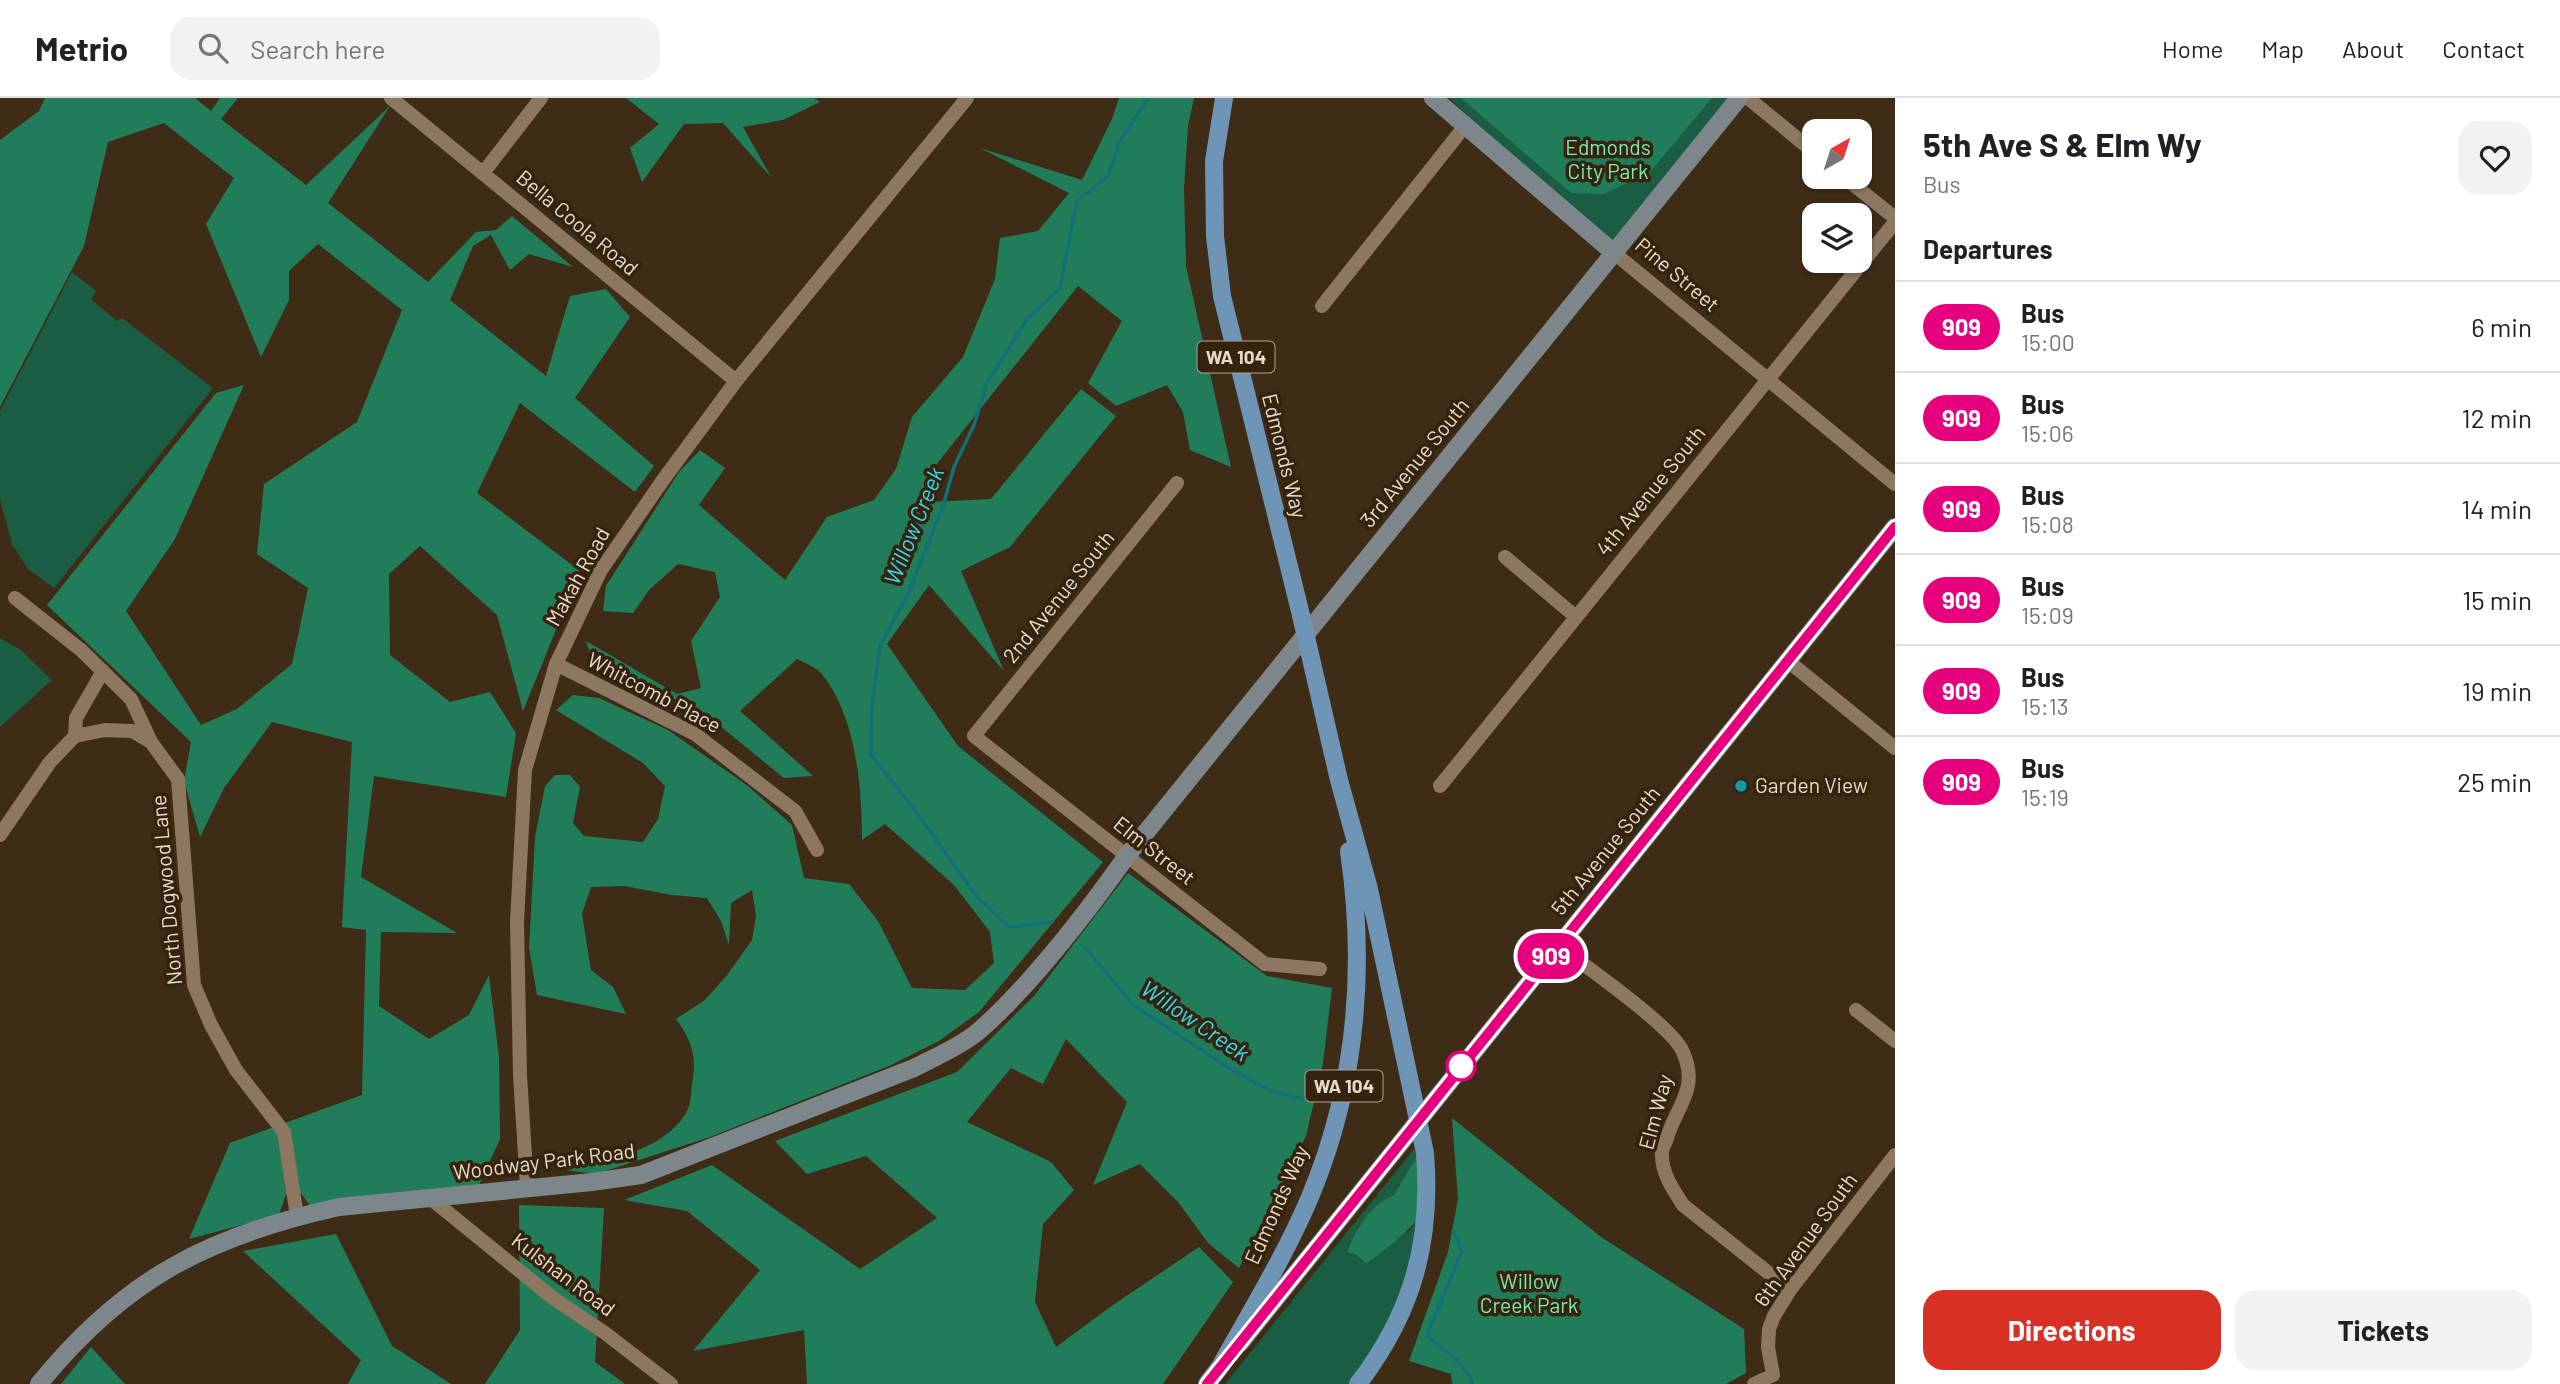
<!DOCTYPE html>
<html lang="en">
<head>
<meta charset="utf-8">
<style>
  :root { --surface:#fff; --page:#f2f2f2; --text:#202124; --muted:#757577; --line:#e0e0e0; --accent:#d93025 }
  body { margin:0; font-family:Barlow,sans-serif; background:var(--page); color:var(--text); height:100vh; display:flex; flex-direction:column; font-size:26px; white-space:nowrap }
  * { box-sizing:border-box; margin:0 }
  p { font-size:23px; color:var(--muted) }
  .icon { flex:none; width:38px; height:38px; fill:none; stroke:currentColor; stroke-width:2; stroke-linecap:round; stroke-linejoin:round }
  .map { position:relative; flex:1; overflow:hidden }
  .sheet { display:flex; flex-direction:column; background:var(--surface); width:665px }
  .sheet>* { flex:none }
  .badge { padding:0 14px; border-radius:23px; font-size:24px; line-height:46px }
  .needle { width:46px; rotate:39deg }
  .fabs { position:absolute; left:1802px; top:21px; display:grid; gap:14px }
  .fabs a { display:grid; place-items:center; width:70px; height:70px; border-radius:14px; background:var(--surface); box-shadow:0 2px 5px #0004; font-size:35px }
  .map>.badge { position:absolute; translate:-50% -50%; box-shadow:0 0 0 4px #fff }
  h2 { padding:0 28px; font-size:26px; line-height:63px }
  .round { display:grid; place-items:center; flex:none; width:74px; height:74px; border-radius:21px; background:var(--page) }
  .headline { display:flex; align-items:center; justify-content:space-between; height:119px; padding:0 28px }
  h1 { font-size:33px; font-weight:700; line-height:52px }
  .button { display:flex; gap:14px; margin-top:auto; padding:14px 28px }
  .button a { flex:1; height:80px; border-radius:21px; background:var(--accent); color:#fff; font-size:28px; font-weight:700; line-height:80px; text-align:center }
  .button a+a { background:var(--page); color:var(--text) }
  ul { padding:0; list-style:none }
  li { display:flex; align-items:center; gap:21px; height:91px; padding:0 28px; border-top:2px solid var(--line) }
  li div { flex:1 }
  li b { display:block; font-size:26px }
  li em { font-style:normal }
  li .badge { min-width:77px; font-weight:700; text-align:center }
  header { display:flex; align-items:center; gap:42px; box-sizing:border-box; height:98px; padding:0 35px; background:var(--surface); border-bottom:2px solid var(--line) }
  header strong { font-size:33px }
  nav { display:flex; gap:38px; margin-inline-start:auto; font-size:24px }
  .search { width:490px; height:63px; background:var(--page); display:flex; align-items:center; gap:18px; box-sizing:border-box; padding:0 24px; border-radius:21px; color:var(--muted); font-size:26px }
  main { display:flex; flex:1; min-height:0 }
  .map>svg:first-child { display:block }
  .green { fill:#1a5d42 }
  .forest { fill:#217d59 }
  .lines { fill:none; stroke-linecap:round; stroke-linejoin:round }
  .stream { stroke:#12707b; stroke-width:3.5 }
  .street { stroke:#8d7760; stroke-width:14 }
  .secondary { stroke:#7d868b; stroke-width:18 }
  .primary { stroke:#6e95b5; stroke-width:18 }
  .line-casing { stroke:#fff; stroke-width:16 }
  .line { stroke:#e6007e; stroke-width:10 }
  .culture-dot { fill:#0f9aa8; stroke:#35230d; stroke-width:2.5 }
  .stop-dot { fill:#fff; stroke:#e6007e; stroke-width:3.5 }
  .labels { text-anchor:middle; stroke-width:7; stroke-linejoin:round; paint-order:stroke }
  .shield { fill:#35230d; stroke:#b1a393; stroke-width:2 }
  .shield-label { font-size:19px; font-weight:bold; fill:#e6dacd }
  .park-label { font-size:21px; fill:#76ecb8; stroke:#35230d }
  .street-label { font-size:21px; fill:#e6dacd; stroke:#35230d }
  .poi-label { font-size:21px; fill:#e6dacd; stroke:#35230d; text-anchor:start }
  .water-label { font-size:23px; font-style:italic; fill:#33dcf1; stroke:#35230d }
</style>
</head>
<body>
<header>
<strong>Metrio</strong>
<div class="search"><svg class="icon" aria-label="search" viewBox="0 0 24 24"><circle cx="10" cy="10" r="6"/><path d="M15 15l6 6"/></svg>Search here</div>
<nav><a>Home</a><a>Map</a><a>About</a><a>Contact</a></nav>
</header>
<main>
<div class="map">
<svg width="1895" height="1286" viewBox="0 0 1895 1286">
  <rect width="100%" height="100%" fill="#3f2c17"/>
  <!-- green -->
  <path class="green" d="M 1449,0 L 1738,0 L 1613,154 Z
    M 72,174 L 96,193 L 91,201 L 117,223 L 122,220 L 213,290 L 54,490 L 28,471 L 12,446 L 0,401 L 0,313 Z
    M 0,540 L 21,552 L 52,582 L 0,629 Z
    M 1414,1051 L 1417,1058 L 1394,1097 C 1371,1106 1356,1132 1347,1154 L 1357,1156 L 1367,1166 L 1389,1146 L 1410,1132 L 1421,1114 L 1418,1143 L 1395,1218 L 1350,1286 L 1225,1286 Z"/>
  <!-- forest -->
  <path class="forest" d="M 45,0 L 195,0 L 211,13 L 220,0 L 238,0 L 221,21 L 306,87 L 390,8 L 328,105 L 428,184 L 476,134 L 496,132 L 512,118 L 573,169 L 529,156 L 510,172 L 491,137 L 473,148 L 450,202 L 546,278 L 570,198 L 606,191 L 630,219 L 575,300 L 654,368 L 635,394 L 520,305 L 477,395 L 580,473 L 523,613 L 497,517 L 420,448 L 389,476 L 390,557 L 450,604 L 490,594 L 516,635 L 506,699 L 374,678 L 361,779 L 457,835 L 381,834 L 379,908 L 429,941 L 469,917 L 489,877 L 499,960 L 500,1041 L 479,1087 L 312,1111 L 301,1095 L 286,1096 L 279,1117 L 189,1141 L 230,1045 L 362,997 L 366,832 L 342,829 L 352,644 L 272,624 L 224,690 L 200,739 L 184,683 L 191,644 L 47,507 L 216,295 L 244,287 L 175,441 L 126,513 L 201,627 L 237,611 L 292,566 L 308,490 L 257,456 L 264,386 L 357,324 L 402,212 L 318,146 L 289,173 L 289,202 L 261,259 L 206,126 L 234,80 L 164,25 L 108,44 L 84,148 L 0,309 L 0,42 L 39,13 Z
    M 626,0 L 814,0 L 820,4 L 783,22 L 743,29 L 771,79 L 723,25 L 684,26 L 642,84 L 630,50 L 659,26 Z
    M 1119,0 L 1194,0 L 1188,28 L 1184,90 L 1186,168 L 1231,369 L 1190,352 L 1183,314 L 1167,287 L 1116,308 L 1088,285 L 1122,223 L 1078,188 L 932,372 L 929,404 L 991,401 L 1081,291 L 1116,318 L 1010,449 L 961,473 L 1004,573 L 929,487 L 887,546 L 958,648 L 1103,764 L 979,914 L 939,943 L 889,968 L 710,1039 L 596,1076 L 558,1071 C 600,1065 665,1054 687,1013 C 691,1006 691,994 692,986 C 697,959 692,942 676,921 L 705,902 L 728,876 L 752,842 L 756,818 L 752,792 L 731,805 L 729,847 L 721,823 L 707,800 L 672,797 L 624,788 L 591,789 L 582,816 L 591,872 L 613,889 L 626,916 L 537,897 L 529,850 L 535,739 L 545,688 L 555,677 L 570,677 L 580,689 L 573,725 L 584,738 L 643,744 L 658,721 L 665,688 L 643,665 L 556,612 L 573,597 L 599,600 L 668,632 L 748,688 L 792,727 L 804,780 L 849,786 L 878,823 L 912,890 L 965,892 L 994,865 L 990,834 L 954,787 L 885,726 L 862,742 C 862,689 856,617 821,575 C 815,569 805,565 797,561 L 740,613 L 813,678 L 784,680 L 703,614 L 593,564 L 586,543 L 677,596 L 701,590 L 691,543 L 720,499 L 715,474 L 678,466 L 649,492 L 633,515 L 603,513 L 606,488 L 679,374 L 700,352 L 725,370 L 699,407 L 785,482 L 827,419 L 874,402 L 896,371 L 912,319 L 963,259 L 995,181 L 1000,140 L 1038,133 L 1069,95 L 980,50 L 1082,82 L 1112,21 Z
    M 1461,0 L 1712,0 L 1650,74 L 1604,96 L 1571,95 Z
    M 1128,775 L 1267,878 L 1332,890 L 1323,965 L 1306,1038 L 1239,1170 L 1209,1146 L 1178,1104 L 1140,1066 L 1093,1087 L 1127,1004 L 1066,941 L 1043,986 L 1011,970 L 967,1024 L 1051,1064 L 1074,1092 L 1043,1126 L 1035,1204 L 1056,1249 L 1113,1207 L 1199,1149 L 1233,1184 L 1163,1286 L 807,1286 L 804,1232 L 693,1253 L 760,1172 L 687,1113 L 624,1102 L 712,1067 L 860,1171 L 937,1120 L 866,1058 L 807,1076 L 775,1043 L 957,974 L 1034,898 Z
    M 1452,1020 L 1601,1139 L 1744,1231 L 1746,1275 L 1726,1286 L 1452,1286 L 1451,1276 L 1409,1263 L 1448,1154 L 1458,1101 Z
    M 1417,1058 C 1418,1073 1424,1099 1421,1113 C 1418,1129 1380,1154 1367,1166 L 1357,1157 L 1347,1154 C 1356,1132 1370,1106 1394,1097 Z
    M 519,1107 L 604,1110 L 595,1264 L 625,1286 L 485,1286 L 520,1232 Z
    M 336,1136 L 392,1248 L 451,1286 L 348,1286 L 361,1262 L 243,1153 Z
    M 91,1249 L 125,1286 L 61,1286 Z"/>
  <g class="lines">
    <!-- stream -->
    <path class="stream" d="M 1052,824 L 1009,829 L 976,798 L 912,708 L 871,657 L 872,608 L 880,548 L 908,496 L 943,408 L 954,369 L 974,327 L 987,285 L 1027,221 L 1060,190 L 1077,103 L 1108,78 L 1120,43 L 1148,0
      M 1085,849 L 1133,907 L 1229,970 L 1269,992 L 1303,1001
      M 1453,1133 L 1462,1153 L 1427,1237 C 1441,1251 1468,1266 1472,1286"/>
    <!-- street -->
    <path class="street" d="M 391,0 L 736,283
      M 1748,0 L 1815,55
      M 483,75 L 541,0
      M 1844,79 L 1895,120
      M 1613,154 L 1895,386
      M 1322,208 L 1465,28
      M 1177,385 L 974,638 L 1265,866 L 1320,871
      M 1505,459 L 1576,519
      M 15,500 L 81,552 L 131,601 L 151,644 L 178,681 L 194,887 L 211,927 L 236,972 L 284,1034 L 297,1118
      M 1788,563 L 1895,650
      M 556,566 L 695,636 L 795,713 L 817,752
      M 75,638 L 76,620 L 103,573
      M 1440,688 L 1895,124
      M 0,737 L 50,664 L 75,638 L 105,632 L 132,633 L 151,644
      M 1559,848 C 1585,868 1670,927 1682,952 C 1701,991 1675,1009 1666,1043 C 1664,1047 1661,1054 1662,1058 C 1662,1076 1674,1093 1683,1107 L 1790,1192
      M 1856,912 L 1895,943
      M 527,1089 L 520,977 L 517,824 L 525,672 L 556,566 L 601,472 L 663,382 L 736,283 L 967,0
      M 430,1100 L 553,1200 L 605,1235 L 671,1286
      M 1773,1277 L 1768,1249 L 1769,1231 L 1774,1218 L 1790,1192 L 1895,1057
      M 1754,1286 L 1773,1277"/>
    <!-- secondary -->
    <path class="secondary" d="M 1433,0 L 1613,154
      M 1240,1245 L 1895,429
      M 39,1286 C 124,1181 208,1138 339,1109 L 592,1084 L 641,1077 L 914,970 C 935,959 957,950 975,936 C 994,921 1010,903 1026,886 C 1062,846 1095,803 1126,759 L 1739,0"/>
    <!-- primary -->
    <path class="primary" d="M 1224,0 L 1214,63 L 1215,138 L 1222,198 L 1300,513 L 1339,682 L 1369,791 L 1425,1055 C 1432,1144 1413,1214 1358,1286
      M 1207,1286 L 1220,1269 C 1251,1213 1285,1158 1310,1099 C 1357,987 1366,871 1349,753"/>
  </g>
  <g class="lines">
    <defs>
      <path id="line" d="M 1207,1286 L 1895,429"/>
    </defs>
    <!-- line casing -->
    <use href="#line" class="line-casing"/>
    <!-- line -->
    <use href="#line" class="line"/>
  </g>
  <!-- markers -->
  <circle class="culture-dot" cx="1741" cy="688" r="7"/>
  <circle class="stop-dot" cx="1461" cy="968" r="14"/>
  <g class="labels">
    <!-- shield labels -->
    <g class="shield">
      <rect x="1197.5" y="243.5" width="77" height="31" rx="5"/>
      <rect x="1305.5" y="972.5" width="77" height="31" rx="5"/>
    </g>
    <g class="shield-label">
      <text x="1236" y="266">WA 104</text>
      <text x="1344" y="995">WA 104</text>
    </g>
    <!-- park labels -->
    <g class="park-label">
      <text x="1608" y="57">Edmonds<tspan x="1608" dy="24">City Park</tspan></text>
      <text x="1529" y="1191">Willow<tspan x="1529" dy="24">Creek Park</tspan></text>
    </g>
    <!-- street labels -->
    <g class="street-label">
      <text transform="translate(577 125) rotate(40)" y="7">Bella Coola Road</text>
      <text transform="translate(1677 177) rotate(40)" y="7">Pine Street</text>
      <text transform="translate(1284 358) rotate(76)" y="7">Edmonds Way</text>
      <text transform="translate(1415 365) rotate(-51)" y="7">3rd Avenue South</text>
      <text transform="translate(1651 393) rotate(-51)" y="7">4th Avenue South</text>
      <text transform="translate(578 479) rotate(-61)" y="7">Makah Road</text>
      <text transform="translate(1059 499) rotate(-51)" y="7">2nd Avenue South</text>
      <text transform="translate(654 595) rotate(28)" y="7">Whitcomb Place</text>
      <text transform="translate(1154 753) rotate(38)" y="7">Elm Street</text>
      <text transform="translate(1606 753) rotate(-51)" y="7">5th Avenue South</text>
      <text transform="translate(167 792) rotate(-95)" y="7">North Dogwood Lane</text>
      <text transform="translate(1656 1014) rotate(-75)" y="7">Elm Way</text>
      <text transform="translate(544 1064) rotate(-7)" y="7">Woodway Park Road</text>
      <text transform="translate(1277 1107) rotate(-66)" y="7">Edmonds Way</text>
      <text transform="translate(1806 1142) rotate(-54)" y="7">6th Avenue South</text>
      <text transform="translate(563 1177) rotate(37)" y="7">Kulshan Road</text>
    </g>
    <!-- poi labels -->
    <g class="poi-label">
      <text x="1755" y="695">Garden View</text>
    </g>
    <!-- water labels -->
    <g class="water-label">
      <text transform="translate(914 428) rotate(-68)" y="8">Willow Creek</text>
      <text transform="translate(1195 923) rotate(34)" y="8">Willow Creek</text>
    </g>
  </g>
</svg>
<div class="fabs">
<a><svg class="needle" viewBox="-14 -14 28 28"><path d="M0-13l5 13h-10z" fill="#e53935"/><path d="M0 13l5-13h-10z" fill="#757577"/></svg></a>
<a><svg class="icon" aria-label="layers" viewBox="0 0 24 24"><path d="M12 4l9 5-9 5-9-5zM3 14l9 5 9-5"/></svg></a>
</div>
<b class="badge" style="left:1551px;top:858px;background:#e6007e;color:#fff">909</b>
</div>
<section class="sheet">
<div class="headline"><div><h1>5th Ave S &amp; Elm Wy</h1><p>Bus</p></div><a class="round"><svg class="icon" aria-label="heart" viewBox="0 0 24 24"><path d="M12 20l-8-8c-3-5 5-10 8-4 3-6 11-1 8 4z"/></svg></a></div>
<h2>Departures</h2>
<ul>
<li><span class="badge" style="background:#e6007e;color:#fff">909</span><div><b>Bus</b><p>15:00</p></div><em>6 min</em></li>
<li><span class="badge" style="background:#e6007e;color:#fff">909</span><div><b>Bus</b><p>15:06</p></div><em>12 min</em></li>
<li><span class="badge" style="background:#e6007e;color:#fff">909</span><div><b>Bus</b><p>15:08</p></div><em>14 min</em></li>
<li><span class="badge" style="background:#e6007e;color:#fff">909</span><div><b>Bus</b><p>15:09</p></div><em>15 min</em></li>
<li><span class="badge" style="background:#e6007e;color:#fff">909</span><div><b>Bus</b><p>15:13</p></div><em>19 min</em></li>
<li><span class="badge" style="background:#e6007e;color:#fff">909</span><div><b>Bus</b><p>15:19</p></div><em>25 min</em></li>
</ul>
<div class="button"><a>Directions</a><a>Tickets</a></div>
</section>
</main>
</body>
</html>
